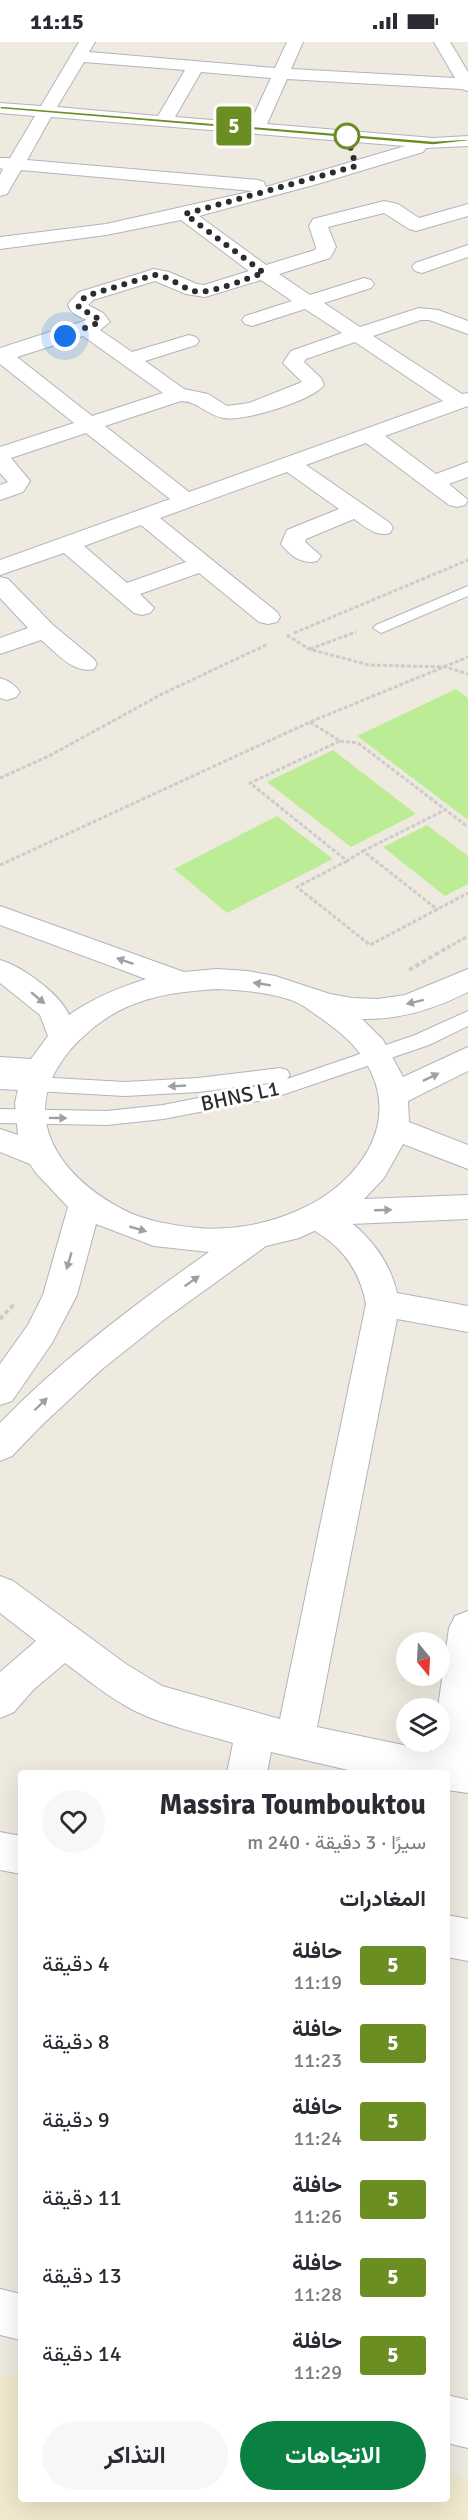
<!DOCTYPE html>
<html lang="ar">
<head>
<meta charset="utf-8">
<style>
  :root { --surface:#fff; --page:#f7f7f7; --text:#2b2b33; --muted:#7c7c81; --accent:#0b8043 }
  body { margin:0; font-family:Signika,Vazirmatn,sans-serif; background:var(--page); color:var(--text); direction:rtl; height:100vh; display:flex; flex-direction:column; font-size:22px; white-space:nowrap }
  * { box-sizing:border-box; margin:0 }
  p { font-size:20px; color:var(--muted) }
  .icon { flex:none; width:33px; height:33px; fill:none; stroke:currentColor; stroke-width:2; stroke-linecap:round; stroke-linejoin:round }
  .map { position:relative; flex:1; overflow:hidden; direction:ltr }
  .side { position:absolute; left:18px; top:1728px; width:432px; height:732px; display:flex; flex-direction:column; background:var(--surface); border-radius:6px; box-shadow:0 6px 24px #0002; direction:rtl }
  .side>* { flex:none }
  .badge { padding:0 12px; border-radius:4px; font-size:21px; line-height:39px }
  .needle { width:39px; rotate:162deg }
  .buttons { position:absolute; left:396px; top:1590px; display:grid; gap:12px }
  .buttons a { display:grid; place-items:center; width:54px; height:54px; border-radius:50%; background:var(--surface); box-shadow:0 6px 24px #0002; font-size:30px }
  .you { position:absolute; width:30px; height:30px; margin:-15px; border:4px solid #fff; border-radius:50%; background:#1a73e8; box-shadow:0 0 0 9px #1a73e833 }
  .map>.badge { position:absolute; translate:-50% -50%; box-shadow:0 0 0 3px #fff }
  h2 { padding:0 24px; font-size:22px; line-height:54px }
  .round { display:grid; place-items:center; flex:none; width:63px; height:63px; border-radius:32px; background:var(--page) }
  .summary { display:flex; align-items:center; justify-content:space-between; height:102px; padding:0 24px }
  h1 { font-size:28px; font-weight:700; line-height:45px }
  .cta { display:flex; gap:12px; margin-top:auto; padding:12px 24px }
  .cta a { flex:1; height:69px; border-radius:36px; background:var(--accent); color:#fff; font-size:24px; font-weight:700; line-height:69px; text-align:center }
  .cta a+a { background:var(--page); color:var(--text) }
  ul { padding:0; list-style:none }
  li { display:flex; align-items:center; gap:18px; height:78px; padding:0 24px }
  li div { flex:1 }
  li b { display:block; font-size:22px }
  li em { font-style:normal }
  li .badge { min-width:66px; font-weight:700; text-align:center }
  .status { display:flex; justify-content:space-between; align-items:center; height:42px; padding:0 30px; background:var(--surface); direction:ltr }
  .status svg { height:16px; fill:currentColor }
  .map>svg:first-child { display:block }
  .education { fill:#f0e9ce }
  .pitch { fill:#bced96 }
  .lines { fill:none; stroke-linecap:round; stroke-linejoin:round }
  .lane-casing { stroke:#b2b3c0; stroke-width:2 }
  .street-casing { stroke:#b2b3c0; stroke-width:2 }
  .secondary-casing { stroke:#b2b3c0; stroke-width:2 }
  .path-far1 { stroke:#ccc; stroke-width:3; stroke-dasharray:4 2; stroke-linecap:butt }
  .path { stroke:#ccc; stroke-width:4; stroke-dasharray:4.5 3; stroke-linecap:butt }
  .lane { fill:#fff; fill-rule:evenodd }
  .street { fill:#fff; fill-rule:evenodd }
  .secondary { fill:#fff; fill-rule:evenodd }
  .oneway { fill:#a0a0a0 }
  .line { fill:#6b8e23; stroke:#fff; stroke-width:1.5 }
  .walk { stroke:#2c2c2c; stroke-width:6; stroke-dasharray:0 10.8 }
  .stop-dot { fill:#fff; stroke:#6b8e23; stroke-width:3 }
  .labels { text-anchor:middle; stroke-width:6; stroke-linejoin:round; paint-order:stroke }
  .street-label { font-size:21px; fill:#2c2c2c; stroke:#fff }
</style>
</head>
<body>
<div class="status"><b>11:15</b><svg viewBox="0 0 49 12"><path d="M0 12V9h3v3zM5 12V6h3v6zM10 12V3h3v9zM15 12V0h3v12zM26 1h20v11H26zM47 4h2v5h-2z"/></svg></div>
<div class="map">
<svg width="468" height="2478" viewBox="0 0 468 2478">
  <rect width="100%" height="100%" fill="#eeeadf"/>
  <!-- education -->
  <path class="education" d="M 0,2331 L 21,2335 L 21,2457 L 447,2457 L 447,2432 L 468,2437 L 468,2478 L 0,2478 Z"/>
  <!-- pitch -->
  <path class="pitch" d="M 456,647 L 468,656 L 468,778 L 357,694 Z
    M 333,708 L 416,772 L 351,805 L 267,740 Z
    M 277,774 L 333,817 L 227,871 L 174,827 Z
    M 427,783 L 468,814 L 468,842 L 445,854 L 383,805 Z"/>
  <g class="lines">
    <defs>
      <path id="lane" d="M 468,544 L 468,554 L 386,589 L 381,591 L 373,586 L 376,583 Z
        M 468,969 L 468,984 L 429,1003 L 273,1056 L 163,1077 L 107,1083 L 0,1081 L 0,1067 L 107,1069 L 163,1063 L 278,1040 L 198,1050 L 125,1054 L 0,1047 L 0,1033 L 125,1040 L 198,1036 L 280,1026 L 287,1028 L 290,1033 L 287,1037 L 415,993 Z"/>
      <path id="street" d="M 79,0 L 95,0 L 89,10 L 275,26 L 287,0 L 303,0 L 291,27 L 455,36 L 434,0 L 450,0 L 468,30 L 468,49 L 461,47 L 287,37 L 267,82 L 433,96 L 468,94 L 468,104 L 426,106 L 423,110 L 321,141 L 199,174 L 266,223 L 315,208 L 316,205 L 309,184 L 313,177 L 384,159 L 398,162 L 419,176 L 468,162 L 468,174 L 416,189 L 409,187 L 384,171 L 328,185 L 336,205 L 330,216 L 279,232 L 310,253 L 364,236 L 371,238 L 374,242 L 371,246 L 324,261 L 360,285 L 419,266 L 438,268 L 468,279 L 468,292 L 429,278 L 421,278 L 373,294 L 462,352 L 468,351 L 468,364 L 385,394 L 436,432 L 468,420 L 468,435 L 449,442 L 468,458 L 465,463 L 457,465 L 449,463 L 366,401 L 306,423 L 390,481 L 393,486 L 390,491 C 375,495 366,485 354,477 L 306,497 L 305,500 L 321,514 L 317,519 C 303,523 290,514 281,502 L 287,488 L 339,467 L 287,430 L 160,476 L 277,570 L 280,575 L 277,580 L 268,582 L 259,580 L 199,531 L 140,552 L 154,566 L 150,571 L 142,573 L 134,571 L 64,511 L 0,533 L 0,518 L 170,457 L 86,391 L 11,416 L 30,439 L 23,450 L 0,458 L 0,443 L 8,440 L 0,431 L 0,405 L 74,381 L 0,322 L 0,306 L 87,278 C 79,274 70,272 68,262 L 79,250 L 154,227 L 169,230 L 197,242 L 204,243 L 249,229 L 181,178 L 106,193 L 0,207 L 0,195 L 106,182 L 253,149 L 21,128 L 7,152 L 0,154 L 0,133 L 3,127 L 0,126 L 0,116 L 10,116 L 35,74 L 0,71 L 0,61 L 41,64 ZM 84,20 L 185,28 L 158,74 L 57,65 ZM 201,30 L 271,36 L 250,81 L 175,75 ZM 51,75 L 405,104 L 266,145 L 264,140 L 258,138 L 27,118 ZM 261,238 L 292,259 L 245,274 L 242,278 L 245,282 L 252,284 L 305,267 L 342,291 L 291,309 L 283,321 L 302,340 L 249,361 L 227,364 L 208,352 L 184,347 L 145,319 L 196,303 L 199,299 L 196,295 L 189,293 L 132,310 L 100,288 L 110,280 L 103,271 L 88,263 L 93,258 L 155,239 L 186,252 L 205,255 ZM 83,294 L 163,351 L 92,374 L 17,315 ZM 355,300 L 443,359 L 189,450 L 105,384 L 181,359 C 197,359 207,373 223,376 C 243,380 312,359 324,343 L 321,336 L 304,320 L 306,317 ZM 141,483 L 186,520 L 127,541 L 84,504 Z
        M 468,203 L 468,215 L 422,231 L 415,229 L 412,225 L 415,221 Z
        M 0,535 L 8,537 L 53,583 L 94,617 L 97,622 L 94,627 C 73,632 56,610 41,598 L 0,612 L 0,596 L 28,586 L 0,556 Z
        M 0,636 C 9,639 14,642 20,650 L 16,655 L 7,658 L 0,656 Z
        M 318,1163 C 356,1175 389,1213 397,1251 L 468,1264 L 468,1290 L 397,1277 L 317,1685 L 432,1709 L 433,1700 L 440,1700 L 438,1666 L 449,1586 L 455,1574 L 468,1569 L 468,1751 L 447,1748 L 447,1731 L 361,1731 L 271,1710 L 267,1731 L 227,1731 L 233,1701 C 200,1691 166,1684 135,1669 C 109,1656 87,1637 65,1621 L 33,1648 L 14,1670 L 0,1676 L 0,1630 L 36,1599 L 0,1571 L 0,1534 L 13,1539 L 126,1622 L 162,1644 L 280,1677 L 366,1262 C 361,1235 349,1214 327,1197 C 317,1190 308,1186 302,1175 L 307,1166 Z
        M 0,1790 L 21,1794 L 21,1832 L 0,1828 Z
        M 447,1873 L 468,1877 L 468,1919 L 447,1915 Z
        M 0,2247 L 21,2252 L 21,2298 L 0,2293 Z
        M 447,2353 L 468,2358 L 468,2406 L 447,2401 Z"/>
      <path id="secondary" d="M 0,864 L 184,930 L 217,927 L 247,929 L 275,934 L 330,952 L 352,956 L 378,957 L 405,953 L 468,927 L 468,950 C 435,967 399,978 362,977 L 383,998 L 403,1035 L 468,1005 L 468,1029 L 408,1059 L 409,1080 L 468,1103 L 468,1127 L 403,1102 L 384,1136 L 364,1157 L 468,1153 L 468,1177 L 327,1183 L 299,1196 L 266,1204 L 165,1277 L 101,1328 L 41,1384 L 12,1414 L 0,1419 L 0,1381 C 63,1316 135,1262 209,1210 L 154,1204 L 96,1182 L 77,1253 L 52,1301 L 12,1359 L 0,1363 L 0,1322 L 28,1283 L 43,1253 L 68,1165 L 36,1131 L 30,1122 L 0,1110 L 0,1087 L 18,1093 L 15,1061 L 20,1038 L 0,1037 L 0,1015 L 31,1017 L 48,994 L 40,973 L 0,941 L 0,918 C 22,924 60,952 69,973 C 93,956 118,946 146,937 L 0,883 ZM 217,947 C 241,948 286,951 305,965 C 326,980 349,994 363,1016 C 406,1079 358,1142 299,1168 C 268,1182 231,1189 197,1186 C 172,1183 144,1179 122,1167 C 58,1133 15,1072 71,1007 C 89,987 111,970 137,961 C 163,951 190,949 217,947 Z"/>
    </defs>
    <!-- lane casing -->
    <use href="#lane" class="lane-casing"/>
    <!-- street casing -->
    <use href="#street" class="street-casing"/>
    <!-- secondary casing -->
    <use href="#secondary" class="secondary-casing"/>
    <!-- path-far1 -->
    <path class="path-far1" d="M 294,591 L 468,518
      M 287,593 L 309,607 L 369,623 L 446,625 L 468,632
      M 310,607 L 356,590
      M 310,680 L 340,699 L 250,741 L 347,819 L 363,809 L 438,868
      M 340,699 L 358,701 L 468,785
      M 0,736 L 49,714 L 162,652 L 268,602
      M 363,809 L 445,768
      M 347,819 L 297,845 L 370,903 L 468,851
      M 0,823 L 310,680 L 468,615
      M 447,906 L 468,894"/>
    <!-- path -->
    <path class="path" d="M 409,928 L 450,904
      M 0,1277 L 15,1261"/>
    <!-- lane -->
    <use href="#lane" class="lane"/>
    <!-- street -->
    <use href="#street" class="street"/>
    <!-- secondary -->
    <use href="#secondary" class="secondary"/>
  </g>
  <!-- one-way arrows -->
  <defs><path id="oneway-solid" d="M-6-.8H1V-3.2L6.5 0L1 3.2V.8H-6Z" transform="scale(1.5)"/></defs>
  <g class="oneway">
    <use href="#oneway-solid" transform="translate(125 919) rotate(-161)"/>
    <use href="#oneway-solid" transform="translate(262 942) rotate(-171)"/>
    <use href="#oneway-solid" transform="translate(38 956) rotate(40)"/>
    <use href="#oneway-solid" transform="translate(415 960) rotate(166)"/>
    <use href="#oneway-solid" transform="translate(431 1035) rotate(-26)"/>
    <use href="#oneway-solid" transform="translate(177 1044) rotate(177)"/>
    <use href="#oneway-solid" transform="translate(58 1076) rotate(1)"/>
    <use href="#oneway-solid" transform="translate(383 1168) rotate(-2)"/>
    <use href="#oneway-solid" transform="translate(138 1187) rotate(16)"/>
    <use href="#oneway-solid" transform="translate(69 1219) rotate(106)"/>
    <use href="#oneway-solid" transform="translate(192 1239) rotate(-35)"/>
    <use href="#oneway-solid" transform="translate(41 1362) rotate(-44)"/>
  </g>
  <!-- line -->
  <path class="line" d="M 0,64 L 433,99 L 468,97 L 468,99 L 433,103 L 0,67 Z"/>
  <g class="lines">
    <!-- walk -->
    <path class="walk" d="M 65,294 L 100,280 L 96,275 L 79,266 L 78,262 L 86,254 L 154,233 C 168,233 180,245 194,249 C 211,253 246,236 264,231 L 185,172 L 356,124 L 347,94"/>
  </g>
  <!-- markers -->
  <circle class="stop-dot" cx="347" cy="94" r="12"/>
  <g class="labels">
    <!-- street labels -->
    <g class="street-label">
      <text transform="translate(240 1054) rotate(-12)" y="7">BHNS L1</text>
    </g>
  </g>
</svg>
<div class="buttons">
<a><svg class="needle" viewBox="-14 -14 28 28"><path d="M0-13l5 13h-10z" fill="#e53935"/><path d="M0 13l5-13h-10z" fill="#7c7c81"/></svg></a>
<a><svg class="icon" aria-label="layers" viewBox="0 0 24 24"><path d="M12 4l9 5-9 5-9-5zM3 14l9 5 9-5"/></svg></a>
</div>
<div class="you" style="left:65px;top:294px"></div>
<b class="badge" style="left:234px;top:84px;background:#6b8e23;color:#fff">5</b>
<section class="side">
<div class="summary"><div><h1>Massira Toumbouktou</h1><p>سيرًا · 3 دقيقة · 240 m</p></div><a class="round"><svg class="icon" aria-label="heart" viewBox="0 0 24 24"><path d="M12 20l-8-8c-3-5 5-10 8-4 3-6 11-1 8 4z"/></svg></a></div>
<h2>المغادرات</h2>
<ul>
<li><span class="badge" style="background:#6b8e23;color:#fff">5</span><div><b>حافلة</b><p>11:19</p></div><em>4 دقيقة</em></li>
<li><span class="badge" style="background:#6b8e23;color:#fff">5</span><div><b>حافلة</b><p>11:23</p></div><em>8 دقيقة</em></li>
<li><span class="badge" style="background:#6b8e23;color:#fff">5</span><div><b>حافلة</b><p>11:24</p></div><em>9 دقيقة</em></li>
<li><span class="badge" style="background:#6b8e23;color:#fff">5</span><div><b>حافلة</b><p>11:26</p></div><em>11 دقيقة</em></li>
<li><span class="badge" style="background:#6b8e23;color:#fff">5</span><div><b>حافلة</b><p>11:28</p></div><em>13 دقيقة</em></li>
<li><span class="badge" style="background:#6b8e23;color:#fff">5</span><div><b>حافلة</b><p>11:29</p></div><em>14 دقيقة</em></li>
</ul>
<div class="cta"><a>الاتجاهات</a><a>التذاكر</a></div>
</section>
</div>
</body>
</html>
